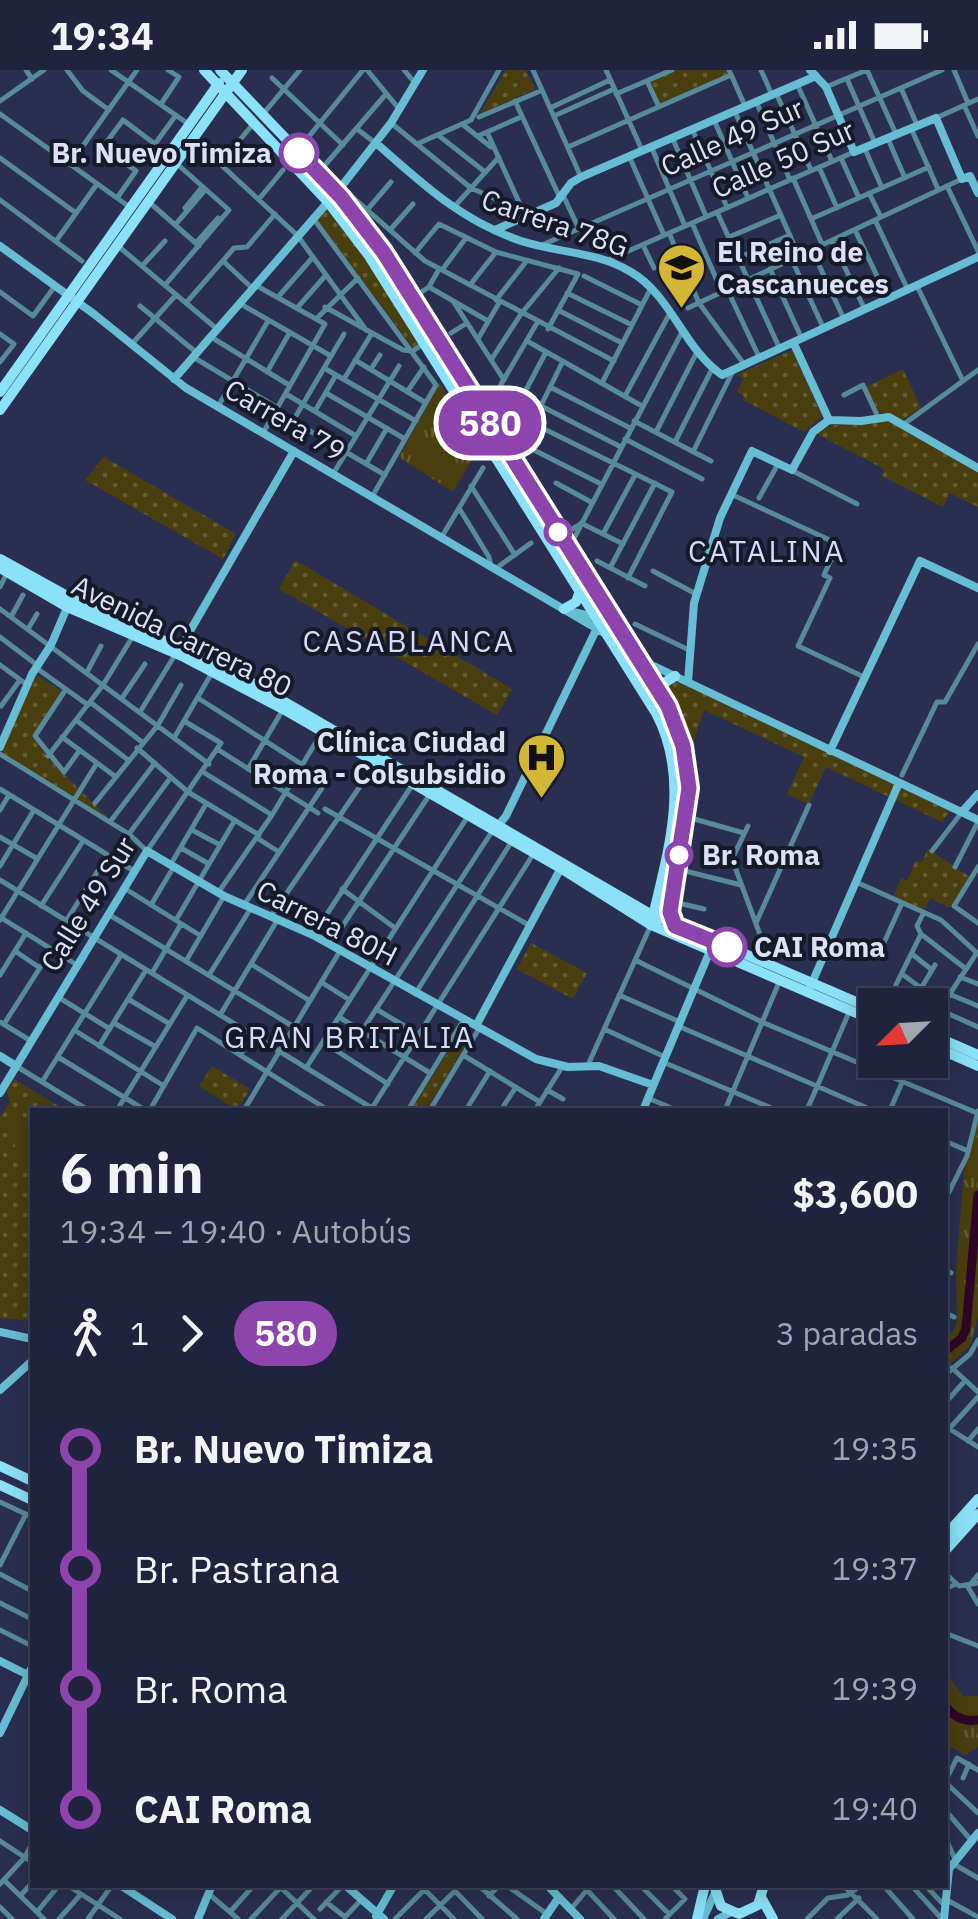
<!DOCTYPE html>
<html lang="es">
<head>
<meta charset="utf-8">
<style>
  :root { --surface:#20233d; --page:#2d2f48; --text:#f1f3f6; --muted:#a2a4b0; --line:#3d4057 }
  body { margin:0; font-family:"IBM Plex Sans",sans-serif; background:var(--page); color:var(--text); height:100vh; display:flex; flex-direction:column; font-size:38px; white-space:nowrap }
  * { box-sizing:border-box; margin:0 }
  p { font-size:32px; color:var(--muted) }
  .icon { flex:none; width:55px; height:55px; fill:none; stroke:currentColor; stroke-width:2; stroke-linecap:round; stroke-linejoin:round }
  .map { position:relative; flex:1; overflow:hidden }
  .side { position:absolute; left:30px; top:1038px; width:918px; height:780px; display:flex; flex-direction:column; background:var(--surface); border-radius:0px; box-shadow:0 5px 25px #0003,0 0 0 2px var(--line) }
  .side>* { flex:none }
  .badge { padding:0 20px; border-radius:32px; font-size:35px; line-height:65px }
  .needle { width:65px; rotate:246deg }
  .tools { position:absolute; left:858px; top:918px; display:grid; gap:20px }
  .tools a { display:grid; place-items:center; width:90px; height:90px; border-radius:0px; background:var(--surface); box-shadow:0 5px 25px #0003,0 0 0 2px var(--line); font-size:50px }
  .map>.badge { position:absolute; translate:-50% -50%; box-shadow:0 0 0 5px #fff }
  .legs { display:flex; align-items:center; gap:15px; height:110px; padding:0 30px; font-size:32px }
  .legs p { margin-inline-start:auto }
  .overview { display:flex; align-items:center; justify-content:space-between; height:170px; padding:0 30px }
  h1 { font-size:55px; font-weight:700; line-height:75px }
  ul { padding:0 30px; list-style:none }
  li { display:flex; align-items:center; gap:35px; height:120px; font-size:38px }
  li i { display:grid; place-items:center; width:15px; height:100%; margin:0 12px; background:currentColor }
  li i::after { content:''; width:25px; height:25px; margin:-12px; border:8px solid; border-radius:50%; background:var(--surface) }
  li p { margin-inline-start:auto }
  li:first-child i { background:linear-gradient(#0000 50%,currentColor 0) }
  li:last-child i { background:linear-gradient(currentColor 50%,#0000 0) }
  .status { display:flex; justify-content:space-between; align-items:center; height:70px; padding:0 50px; background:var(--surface); direction:ltr }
  .status svg { height:28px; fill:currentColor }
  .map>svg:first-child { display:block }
  .grass { fill:url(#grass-tufts) }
  .park { fill:url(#park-dots) }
  .pitch { fill:#493f0e }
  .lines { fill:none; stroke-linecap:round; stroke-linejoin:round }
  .river { stroke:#2e0627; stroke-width:9 }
  .street { stroke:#588b99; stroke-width:5 }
  .secondary { stroke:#67bdd3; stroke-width:8 }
  .primary { stroke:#8be1f7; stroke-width:10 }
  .line-1-casing { stroke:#fff; stroke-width:22 }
  .line-1 { stroke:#8e44ad; stroke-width:15 }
  .stop-1-dot { fill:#fff; stroke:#8e44ad; stroke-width:5 }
  .labels { text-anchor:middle; stroke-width:8; stroke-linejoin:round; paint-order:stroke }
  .street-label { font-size:28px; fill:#dce1f8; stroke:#161928 }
  .stop-label { font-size:28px; font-weight:bold; fill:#dce1f8; stroke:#161928; text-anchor:start }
  .poi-label { font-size:28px; font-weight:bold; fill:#dce1f8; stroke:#161928; text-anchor:start }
  .neighbourhood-label { font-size:30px; letter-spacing:2.5px; fill:#d4dbff; stroke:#161928 }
</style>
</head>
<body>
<div class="status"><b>19:34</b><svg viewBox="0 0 49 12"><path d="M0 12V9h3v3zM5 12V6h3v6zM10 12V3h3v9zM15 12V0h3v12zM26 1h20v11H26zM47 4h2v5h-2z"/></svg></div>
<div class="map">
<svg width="978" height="1849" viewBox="0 0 978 1849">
  <defs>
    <pattern id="grass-tufts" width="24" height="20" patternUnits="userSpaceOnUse" patternTransform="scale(2.5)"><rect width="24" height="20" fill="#493f0e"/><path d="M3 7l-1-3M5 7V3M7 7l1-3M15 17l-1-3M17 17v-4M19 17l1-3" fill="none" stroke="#635a32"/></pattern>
    <pattern id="park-dots" width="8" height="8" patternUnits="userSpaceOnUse" patternTransform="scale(2.5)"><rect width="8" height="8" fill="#493f0e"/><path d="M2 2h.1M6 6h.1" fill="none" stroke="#635a32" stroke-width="1.8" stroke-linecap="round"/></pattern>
  </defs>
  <rect width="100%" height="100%" fill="#2a2f51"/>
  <!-- grass -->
  <path class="grass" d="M 440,313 L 479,378 L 453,422 L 399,387 Z
    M 978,1051 L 978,1247 L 970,1276 L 945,1299 L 945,1270 L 954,1260 L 957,1250 L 956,1200 L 964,1101 Z
    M 945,1601 L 963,1626 L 978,1626 L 978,1677 L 965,1685 L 945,1673 Z"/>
  <!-- park -->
  <path class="park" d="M 506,0 L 526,0 L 535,19 L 480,44 Z
    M 676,0 L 726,0 L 728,4 L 660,34 L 650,11 Z
    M 327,138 L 372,197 L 418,274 L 413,278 L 317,149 Z
    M 792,280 L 822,346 L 804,362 L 743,330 L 744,326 L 737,322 L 743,308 L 736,305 Z
    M 903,299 L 921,338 L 902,350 L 889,343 L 879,343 L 866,317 Z
    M 879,350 L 893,352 L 978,402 L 978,437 L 950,423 L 943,437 L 882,406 L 884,399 L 817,364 C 835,349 857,356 879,350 Z
    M 104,387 L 236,464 L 223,489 L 85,410 Z
    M 295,490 L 512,619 L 497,645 L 279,519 Z
    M 36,604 L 61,621 L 32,667 L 48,688 L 108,748 L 1,682 Z
    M 673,611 L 678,612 L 950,741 L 942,752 L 826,697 L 809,734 L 787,724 L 804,687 L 704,640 L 691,680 C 688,658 668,633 668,614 Z
    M 928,779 L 970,807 L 949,838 L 930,828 L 924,840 L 893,827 L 901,808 L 907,811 L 916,790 L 922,792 Z
    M 531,873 L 587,903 L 573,929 L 517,899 Z
    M 464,957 L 470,959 L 471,966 L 426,1040 L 411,1040 Z
    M 212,996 L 250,1019 L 237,1040 L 199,1016 Z
    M 14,1009 L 65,1040 L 32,1040 L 32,1251 L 0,1248 L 0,1047 L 10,1032 L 7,1022 Z"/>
  <!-- pitch -->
  <path class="pitch" d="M 15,1040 L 20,1042 L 25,1051 L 32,1044 L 32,1105 L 27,1102 L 7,1057 L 6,1046 Z"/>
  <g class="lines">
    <!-- river -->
    <path class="river" d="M 945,1281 L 962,1268 L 966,1258 L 978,1125
      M 945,1635 C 953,1647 964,1652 978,1650"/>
    <!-- street -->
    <path class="street" d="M 26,0 L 32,9
      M 67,0 L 83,21 L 109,40
      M 111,0 L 187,53
      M 367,0 L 400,40
      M 404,0 L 415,13
      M 533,0 L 581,107
      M 606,0 L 642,80
      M 729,0 L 745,36
      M 761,0 L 772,25
      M 867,0 L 896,64
      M 954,0 L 968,33
      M 272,8 L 343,75
      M 847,9 L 875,73
      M 647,11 L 659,37
      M 797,14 L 832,91
      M 826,17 L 867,0
      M 901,18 L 917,55
      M 776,23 L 811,100
      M 616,24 L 672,0
      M 0,31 L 44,0
      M 515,31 L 560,128
      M 756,31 L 790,110
      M 161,34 L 179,7 L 168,0
      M 964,35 L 978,66
      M 550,38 L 610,10
      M 735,42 L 799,186
      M 0,44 L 131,138
      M 263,44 L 300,0
      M 554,46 L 614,19
      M 479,47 L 538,22
      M 936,48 L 978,29
      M 714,50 L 748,128
      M 391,53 L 471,118 L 522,141
      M 462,54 L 491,77
      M 911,58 L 938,119
      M 357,59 L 374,72
      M 692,59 L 727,137
      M 487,62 L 523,141
      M 438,65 L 485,102
      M 478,66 L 521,47
      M 672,67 L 706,146
      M 193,69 L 297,165 L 366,260
      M 888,69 L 905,108
      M 417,74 L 471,50 L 499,0
      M 302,75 L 363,0
      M 651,76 L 685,156
      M 568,77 L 731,5
      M 865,79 L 882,118
      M 629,86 L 664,165
      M 0,88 L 76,143
      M 841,88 L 859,128
      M 70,94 L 137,0
      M 220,94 L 253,54
      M 325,95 L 386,24
      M 819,97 L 837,138
      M 793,108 L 822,174
      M 947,116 L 978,181
      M 341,117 L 425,191 L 614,291
      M 869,123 L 881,147
      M 563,125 L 579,159
      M 117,128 L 136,101 L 103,77 L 123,50 L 155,74 L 176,45
      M 259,129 L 283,100
      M 0,130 L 82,191
      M 149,132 L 199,176
      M 454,137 L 499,87
      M 185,138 L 202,117
      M 367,140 L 391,112
      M 717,142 L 779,277
      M 313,148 L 436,315 L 372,427
      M 811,149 L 929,97
      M 875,150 L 908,220
      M 692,153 L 722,222
      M 175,155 L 205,120
      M 390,160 L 413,134
      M 855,160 L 888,229
      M 669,163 L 699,233 L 744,294
      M 729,167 L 781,145
      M 832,170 L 865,240
      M 56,171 L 97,114
      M 196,173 L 218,148
      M 542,175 L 942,0
      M 643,175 L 654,198
      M 118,176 L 217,259
      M 812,180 L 843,247
      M 415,183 L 439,154 L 496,182 L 578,204 L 548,259
      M 738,188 L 790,165
      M 610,189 L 854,82
      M 792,190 L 823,257
      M 223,191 L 252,218
      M 142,196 L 165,171
      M 770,199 L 802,269
      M 442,200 L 466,168
      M 584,206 L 642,235
      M 165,215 L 229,140 L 176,93
      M 470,215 L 496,182
      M 257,216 L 325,254 L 263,363
      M 917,216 L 963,311
      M 429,217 L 488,251
      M 727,219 L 760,289
      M 0,222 L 33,246 L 55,216
      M 420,223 L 429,217 L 439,199
      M 567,223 L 632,255
      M 278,227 L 313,187
      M 496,230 L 525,193
      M 453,231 L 504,310
      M 186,233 L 234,178 L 247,177 L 275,144
      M 239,233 L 331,286
      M 140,236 L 197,283
      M 325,237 L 403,280 L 413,281 L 423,274
      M 297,238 L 326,205
      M 688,238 L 962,109
      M 558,240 L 622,273
      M 316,249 L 358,208
      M 451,263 L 467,253
      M 0,264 L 14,274 L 0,292
      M 211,267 L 289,315
      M 478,269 L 499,233
      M 527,271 L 642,336
      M 131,275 L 176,225
      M 193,287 L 276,337
      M 355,290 L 426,333
      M 491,290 L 521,244 L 559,198
      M 563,291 L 522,374 L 601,414
      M 324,298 L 416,351
      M 371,299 L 380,285
      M 267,302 L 290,262
      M 344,309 L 372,263
      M 602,313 L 651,218
      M 550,317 L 630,358
      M 407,322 L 424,297
      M 326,323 L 405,369
      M 286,324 L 356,366
      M 844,325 L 863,315 L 878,347
      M 625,326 L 670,243
      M 541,336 L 621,377
      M 217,338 L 268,251
      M 276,341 L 385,405
      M 315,341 L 336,305
      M 483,345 L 537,253
      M 536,347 L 517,337 L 546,282
      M 293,351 L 344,264
      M 634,351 L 711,391
      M 532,353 L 672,422 L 628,508
      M 904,354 L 978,300
      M 656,362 L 698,280
      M 625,369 L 702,409
      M 675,372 L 712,299
      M 693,382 L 733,301
      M 366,394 L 387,358
      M 793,401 L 857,434
      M 333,404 L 399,296
      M 556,413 L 591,432
      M 471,416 L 515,485
      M 733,425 L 838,474 L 824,505 L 830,508 L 798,576 L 864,607
      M 759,428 L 778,394
      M 459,438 L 489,487 L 491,496
      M 581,453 L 623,474
      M 557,460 L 569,461 L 579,455
      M 603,464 L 635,405
      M 441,468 L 483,398
      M 555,478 L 561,481 L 569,478 L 682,262
      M 597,491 L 645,516
      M 610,498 L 655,413
      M 495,499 L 531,473
      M 653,501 L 696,524
      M 0,517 L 7,503
      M 0,539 L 209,694
      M 11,547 L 23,525
      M 635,554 L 689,580
      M 28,559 L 37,544
      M 0,567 L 37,595
      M 0,595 L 26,614
      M 35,597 L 88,635
      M 87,602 L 101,576
      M 66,619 L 35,666 L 64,702 L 80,680
      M 122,628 L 145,594
      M 198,628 L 303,695
      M 90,632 L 142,672
      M 1,636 L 20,610
      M 140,642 L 175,585
      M 76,650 L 128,690
      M 62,667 L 116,707
      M 174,668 L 213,601
      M 137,678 L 188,722 L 259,765
      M 217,679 L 318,743
      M 0,684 L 129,764 L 147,781 L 221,673 L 184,651
      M 48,686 L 103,615 L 133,566
      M 248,699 L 282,641
      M 203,702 L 272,745
      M 902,705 L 937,632 L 945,632 L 978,574
      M 0,719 L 134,801
      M 95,733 L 158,655 L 181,615
      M 325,739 L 527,854
      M 0,740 L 9,725
      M 687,747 L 744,763
      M 110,752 L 155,693
      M 748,756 L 732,789 L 762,870
      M 192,760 L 220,775
      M 129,764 L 171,707
      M 0,767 L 36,788
      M 257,768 L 279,782
      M 181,778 L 209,794
      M 932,781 L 962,742
      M 171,794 L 206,734
      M 0,796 L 34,740
      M 955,797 L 978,752
      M 978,797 L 954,836 L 978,853
      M 677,799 L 741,815
      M 0,810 L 375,1040
      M 856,812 L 941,850 L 977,883
      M 124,818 L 201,866
      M 342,819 L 395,858
      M 218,823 L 272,745 L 322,662
      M 670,831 L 704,839
      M 151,835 L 173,798
      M 244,835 L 324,715
      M 41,836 L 83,771
      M 108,844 L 294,957
      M 271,846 L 376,693
      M 0,847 L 77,895
      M 0,850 L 97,693
      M 176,850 L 235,750
      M 66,851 L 108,785
      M 756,853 L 809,735
      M 921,864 L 966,899
      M 313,865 L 413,714
      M 330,875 L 430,724
      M 15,881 L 40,898
      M 912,884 L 932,900
      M 877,888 L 902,833
      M 635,890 L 762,952 L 977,1043
      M 186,891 L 224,826
      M 251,894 L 310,931
      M 152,903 L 181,854
      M 902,904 L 921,918
      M 0,905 L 26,863
      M 209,905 L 251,838
      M 960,907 L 978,914
      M 321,912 L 348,929
      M 415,924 L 512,771
      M 892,924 L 908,935
      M 949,924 L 978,936
      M 619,925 L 680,952
      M 58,927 L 110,959
      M 128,929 L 170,954
      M 886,935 L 921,864 L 917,856 L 923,844
      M 911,935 L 935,895
      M 376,939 L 418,964
      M 940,940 L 978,957
      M 220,945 L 278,849
      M 339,947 L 430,1003
      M 0,952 L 31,971
      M 114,953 L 156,977
      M 4,954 L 52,879
      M 930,954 L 976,884
      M 678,956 L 872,1040
      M 604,959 L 665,987
      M 74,960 L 164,1016
      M 362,961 L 493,760
      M 323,972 L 388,1014
      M 99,976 L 146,900
      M 241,984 L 252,965
      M 463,985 L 540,1032
      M 58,987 L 145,1040
      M 663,992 L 776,1040
      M 588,995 L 650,857
      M 16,996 L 88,1040
      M 306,998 L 468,746
      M 42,1012 L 121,885
      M 547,1020 L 563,1029
      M 648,1028 L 676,1040
      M 372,1038 L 534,783
      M 117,1040 L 187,926
      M 150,1040 L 197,958 L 328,1040
      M 244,1040 L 340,881
      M 408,1040 L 464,949
      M 430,1040 L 480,957
      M 466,1040 L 490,1001
      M 501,1040 L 516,1017
      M 535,1040 L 562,997
      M 725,1040 L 780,910
      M 807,1040 L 850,940
      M 890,1040 L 912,990
      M 945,1071 L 968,1081
      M 945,1130 L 967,1086 L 978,1041
      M 945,1200 L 951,1203
      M 945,1243 L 954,1247
      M 952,1298 L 978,1322
      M 945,1305 L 970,1284 L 978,1270
      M 945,1333 L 963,1313
      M 945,1356 L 978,1377
      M 949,1359 L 978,1327
      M 968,1371 L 978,1359
      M 0,1432 L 32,1447
      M 0,1495 L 26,1444
      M 945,1503 L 959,1516 L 978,1513
      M 0,1504 L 32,1521
      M 978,1505 L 968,1517 L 978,1534
      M 945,1519 L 956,1514
      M 0,1533 L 32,1549
      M 0,1560 L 32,1576
      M 945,1563 L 978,1576
      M 963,1708 L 969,1694
      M 945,1712 L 957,1688 L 978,1700
      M 945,1712 L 978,1743
      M 945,1740 L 971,1770
      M 945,1767 L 955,1789
      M 0,1771 L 32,1792
      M 952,1793 L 978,1808
      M 4,1810 L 44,1849
      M 0,1814 L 25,1787 L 32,1773
      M 67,1815 L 120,1849
      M 278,1815 L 314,1849
      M 420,1815 L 454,1849
      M 478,1815 L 517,1849
      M 506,1815 L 547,1844
      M 612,1815 L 644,1849
      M 640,1815 L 669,1844
      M 843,1815 L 877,1849
      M 883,1815 L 913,1849
      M 911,1815 L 942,1849
      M 925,1815 L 944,1835
      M 587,1820 L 614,1849
      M 209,1824 L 238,1849
      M 20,1826 L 32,1813
      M 489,1826 L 499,1815
      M 947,1830 L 978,1847
      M 326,1832 L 345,1847 L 361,1830
      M 0,1837 L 12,1849
      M 320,1839 L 343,1815
      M 571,1839 L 591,1815
      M 37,1842 L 59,1815
      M 230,1842 L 254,1815
      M 59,1849 L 81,1824
      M 88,1849 L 112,1815
      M 251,1849 L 281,1817
      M 282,1849 L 314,1815
      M 395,1849 L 425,1819
      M 426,1849 L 455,1821 L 482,1849
      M 665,1849 L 685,1829 L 671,1815
      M 807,1849 L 828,1828 L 848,1825 L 861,1815
      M 837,1849 L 859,1828"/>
    <!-- secondary -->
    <path class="secondary" d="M 810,0 L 826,17 L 854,82 L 936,48 L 962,109 L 970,106 L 978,123
      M 376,73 C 424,115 460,150 521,171 C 558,183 596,181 631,202 C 671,225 684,279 722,305 L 978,187
      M 495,160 L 556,133 L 571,113 L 581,107 L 816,6
      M 0,176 L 94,244 L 186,318 L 606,564
      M 794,274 L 829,350
      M 174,309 L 341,117 L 391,53 L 423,0
      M 829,350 L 861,351 L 889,347 L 978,398
      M 573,542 L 613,551
      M 179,580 L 294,381
      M 639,589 L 978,750
      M 688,612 L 694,533 L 720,448 L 752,381 L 792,400 L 813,362 L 829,350
      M 0,677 L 32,604 L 51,575 L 69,533
      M 830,681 L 920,491 L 978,518
      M 962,742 L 978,724
      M 497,757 L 506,746 L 598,556
      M 808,922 L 899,713
      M 477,954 L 562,796
      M 0,986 L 16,996
      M 0,1023 L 147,781 L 224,826 L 313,865 L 536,989 L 568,997 L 599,996 L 653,1015
      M 643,1040 L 710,881
      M 0,1262 L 32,1269
      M 0,1320 L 32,1291
      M 0,1591 L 32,1607
      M 0,1663 L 32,1597
      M 0,1740 L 32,1760
      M 120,1815 L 172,1849
      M 345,1815 L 384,1849
      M 547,1815 L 580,1849
      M 376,1846 L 394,1815
      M 198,1849 L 212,1815
      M 544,1849 L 559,1827
      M 703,1849 L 714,1825
      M 718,1849 L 731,1842
      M 944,1849 L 949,1799 L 978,1763"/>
    <!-- primary -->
    <path class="primary" d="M 204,0 L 328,132 L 369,186 L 656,643 C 692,712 667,784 651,855
      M 220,0 L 337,122 L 373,168 L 671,643 C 701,706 685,774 668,838 L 661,849 L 651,855
      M 0,322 L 219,13
      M 0,340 L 242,0
      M 0,489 L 85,536 L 226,598 L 647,842 L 875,940
      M 0,498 L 67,537 L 184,587 L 283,639 L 562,799 L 651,855 L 875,951
      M 564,539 L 576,532 L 580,521
      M 660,623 L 664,613 L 675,606
      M 930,964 L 978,985
      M 930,975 L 978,996
      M 0,1396 L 32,1411
      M 0,1415 L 32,1430
      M 945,1466 L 978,1429
      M 945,1481 L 978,1444
      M 714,1815 L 721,1836 L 739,1844 L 758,1835 L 764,1815
      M 762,1829 L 773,1849
      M 697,1849 L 705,1815"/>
  </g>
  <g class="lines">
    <defs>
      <path id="line-1" d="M 299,83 L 341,127 L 384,183 L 668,636 L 683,676 L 689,718 L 670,842 L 675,856 L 727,877"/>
    </defs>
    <!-- line-1 casing -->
    <use href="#line-1" class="line-1-casing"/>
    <!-- line-1 -->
    <use href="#line-1" class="line-1"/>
  </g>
  <!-- icons -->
  <defs>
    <symbol id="university-pin" viewBox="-11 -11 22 30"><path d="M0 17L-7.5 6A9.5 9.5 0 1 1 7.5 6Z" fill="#d3b635" stroke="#161928"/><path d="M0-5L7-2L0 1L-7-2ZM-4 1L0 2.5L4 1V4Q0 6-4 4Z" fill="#111"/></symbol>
    <symbol id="hospital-pin" viewBox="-11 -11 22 30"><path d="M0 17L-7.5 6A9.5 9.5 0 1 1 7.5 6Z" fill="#d3b635" stroke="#161928"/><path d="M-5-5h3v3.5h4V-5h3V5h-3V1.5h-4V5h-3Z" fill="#111"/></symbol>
  </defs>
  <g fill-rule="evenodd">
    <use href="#university-pin" x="654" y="170" width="55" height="75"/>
    <use href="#hospital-pin" x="514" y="660" width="55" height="75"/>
  </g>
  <!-- markers -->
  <g class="stop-1-dot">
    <circle cx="299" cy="83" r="18"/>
    <circle cx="558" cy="462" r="12"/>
    <circle cx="679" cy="785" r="12"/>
    <circle cx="727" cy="877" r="18"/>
  </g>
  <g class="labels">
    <!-- street labels -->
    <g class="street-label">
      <text transform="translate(732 67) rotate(-24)" y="10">Calle 49 Sur</text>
      <text transform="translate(783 89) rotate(-24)" y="10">Calle 50 Sur</text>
      <text transform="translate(555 153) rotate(19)" y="10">Carrera 78G</text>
      <text transform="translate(285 350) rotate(30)" y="10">Carrera 79</text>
      <text transform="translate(182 566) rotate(26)" y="10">Avenida Carrera 80</text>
      <text transform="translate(88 834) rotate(-58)" y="10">Calle 49 Sur</text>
      <text transform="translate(327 853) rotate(27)" y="10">Carrera 80H</text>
    </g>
    <!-- stop labels -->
    <g class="stop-label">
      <text x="272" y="93" text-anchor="end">Br. Nuevo Timiza</text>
      <text x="702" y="795">Br. Roma</text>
      <text x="754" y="887">CAI Roma</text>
    </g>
    <!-- poi labels -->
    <g class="poi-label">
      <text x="717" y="192">El Reino de<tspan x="717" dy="32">Cascanueces</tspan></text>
      <text x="506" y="682" text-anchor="end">Clínica Ciudad<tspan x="506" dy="32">Roma - Colsubsidio</tspan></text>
    </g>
    <!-- neighbourhood labels -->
    <g class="neighbourhood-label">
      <text x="767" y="492">CATALINA</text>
      <text x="409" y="582">CASABLANCA</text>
      <text x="350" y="978">GRAN BRITALIA</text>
    </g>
  </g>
</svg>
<div class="tools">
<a><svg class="needle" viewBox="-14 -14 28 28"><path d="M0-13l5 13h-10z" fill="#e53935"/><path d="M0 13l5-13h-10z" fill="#a2a4b0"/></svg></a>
</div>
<b class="badge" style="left:490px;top:353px;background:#8e44ad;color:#fff">580</b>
<section class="side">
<div class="overview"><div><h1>6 min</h1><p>19:34 – 19:40 · Autobús</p></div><b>$3,600</b></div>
<div class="legs"><svg class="icon" aria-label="walk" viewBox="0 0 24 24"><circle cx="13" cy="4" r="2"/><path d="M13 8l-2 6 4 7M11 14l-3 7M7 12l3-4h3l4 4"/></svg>1<svg class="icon" aria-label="forward" viewBox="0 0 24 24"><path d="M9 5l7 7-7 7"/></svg><b class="badge" style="background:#8e44ad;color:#fff">580</b><p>3 paradas</p></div>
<ul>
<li><i style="color:#8e44ad"></i><b>Br. Nuevo Timiza</b><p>19:35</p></li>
<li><i style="color:#8e44ad"></i><span>Br. Pastrana</span><p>19:37</p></li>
<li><i style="color:#8e44ad"></i><span>Br. Roma</span><p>19:39</p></li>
<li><i style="color:#8e44ad"></i><b>CAI Roma</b><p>19:40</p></li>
</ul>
</section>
</div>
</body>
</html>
